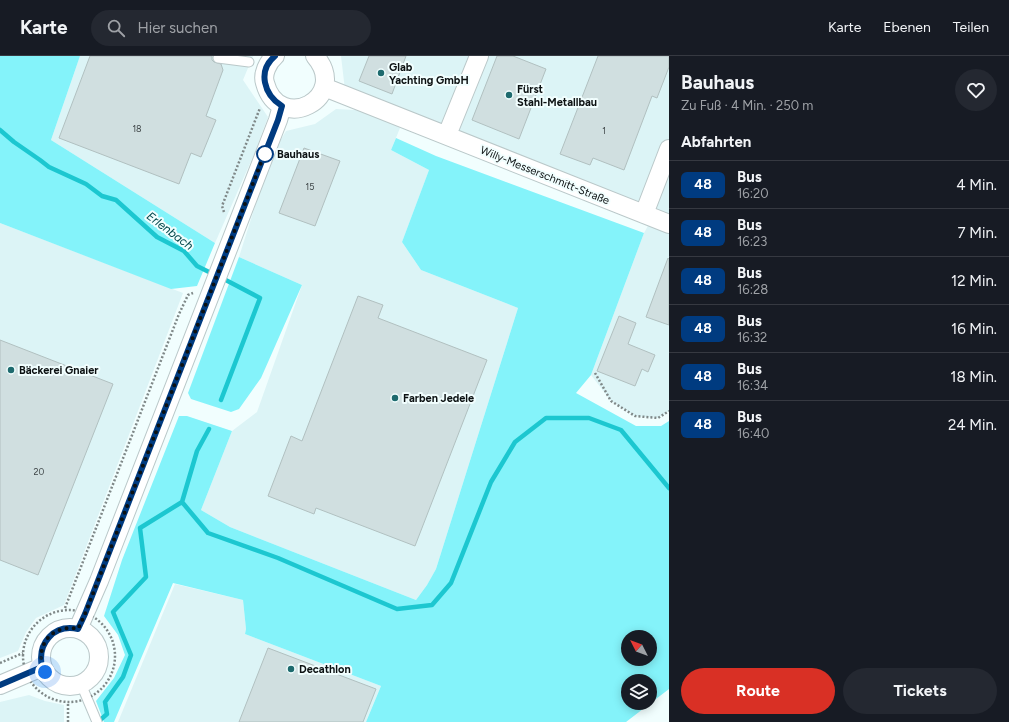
<!DOCTYPE html>
<html lang="de">
<head>
<meta charset="utf-8">
<style>
  :root { --surface:#171b24; --page:#242831; --text:#f1f3f6; --muted:#9ea1a6; --line:#363941; --accent:#d93025 }
  body { margin:0; font-family:Figtree,sans-serif; background:var(--page); color:var(--text); height:100vh; display:flex; flex-direction:column; font-size:15px; white-space:nowrap }
  * { box-sizing:border-box; margin:0 }
  p { font-size:13px; color:var(--muted) }
  .icon { flex:none; width:22px; height:22px; fill:none; stroke:currentColor; stroke-width:2; stroke-linecap:round; stroke-linejoin:round }
  .map { position:relative; flex:1; overflow:hidden }
  .drawer { display:flex; flex-direction:column; background:var(--surface); width:340px }
  .drawer>* { flex:none }
  .badge { padding:0 8px; border-radius:6px; font-size:14px; line-height:26px }
  .needle { width:26px; rotate:312deg }
  .controls { position:absolute; left:621px; top:574px; display:grid; gap:8px }
  .controls a { display:grid; place-items:center; width:36px; height:36px; border-radius:50%; background:var(--surface); box-shadow:0 2px 10px #0003; font-size:20px }
  .you { position:absolute; width:20px; height:20px; margin:-10px; border:3px solid #fff; border-radius:50%; background:#1a73e8; box-shadow:0 0 0 6px #1a73e833 }
  .map>.badge { position:absolute; translate:-50% -50%; box-shadow:0 0 0 2px #fff }
  h2 { padding:0 12px; font-size:15px; line-height:36px }
  .round { display:grid; place-items:center; flex:none; width:42px; height:42px; border-radius:21px; background:var(--page) }
  .overview { display:flex; align-items:center; justify-content:space-between; height:68px; padding:0 12px }
  h1 { font-size:19px; font-weight:700; line-height:30px }
  .action { display:flex; gap:8px; margin-top:auto; padding:8px 12px }
  .action a { flex:1; height:46px; border-radius:24px; background:var(--accent); color:#fff; font-size:16px; font-weight:700; line-height:46px; text-align:center }
  .action a+a { background:var(--page); color:var(--text) }
  ul { padding:0; list-style:none }
  li { display:flex; align-items:center; gap:12px; height:48px; padding:0 12px; border-top:1px solid var(--line) }
  li div { flex:1 }
  li b { display:block; font-size:15px }
  li em { font-style:normal }
  li .badge { min-width:44px; font-weight:700; text-align:center }
  header { display:flex; align-items:center; gap:24px; box-sizing:border-box; height:56px; padding:0 20px; background:var(--surface); border-bottom:1px solid var(--line) }
  header strong { font-size:19px }
  nav { display:flex; gap:22px; margin-inline-start:auto; font-size:14px }
  .search { width:280px; height:36px; background:var(--page); display:flex; align-items:center; gap:10px; box-sizing:border-box; padding:0 14px; border-radius:22px; color:var(--muted); font-size:15px }
  main { display:flex; flex:1; min-height:0 }
  .map>svg:first-child { display:block }
  .built { fill:#dcf4f6 }
  .green { fill:#84f3fa; fill-rule:evenodd }
  .lines { fill:none; stroke-linecap:round; stroke-linejoin:round }
  .stream { stroke:#1cc7d0; stroke-width:4.5 }
  .building { fill:#d0dfe0; stroke:#b1c0c0 }
  .service-casing { stroke:#bac8c9; stroke-width:11 }
  .minor-casing { stroke:#bac8c9; stroke-width:20 }
  .path { stroke:#7f8888; stroke-width:2.5; stroke-dasharray:2 2; stroke-linecap:butt }
  .service { stroke:#fff; stroke-width:9 }
  .minor { stroke:#fff; stroke-width:18 }
  .line-casing { stroke:#fff; stroke-width:9 }
  .line { stroke:#003b80; stroke-width:6 }
  .walk { stroke:#0c1112; stroke-width:4; stroke-dasharray:0 7.2 }
  .poi-dot { fill:#1d6a6e; stroke:#f1fefe; stroke-width:1.5 }
  .stop-dot { fill:#fff; stroke:#003b80; stroke-width:2 }
  .labels { text-anchor:middle; stroke-width:4; stroke-linejoin:round; paint-order:stroke }
  .number-label { font-size:9px; fill:#3d4446 }
  .poi-label { font-size:11px; font-weight:bold; fill:#0c1112; stroke:#f1fefe; text-anchor:start }
  .stop-label { font-size:11px; font-weight:bold; fill:#0c1112; stroke:#f1fefe; text-anchor:start }
  .street-label { font-size:11px; fill:#0c1112; stroke:#f1fefe }
  .water-label { font-size:12px; font-style:italic; fill:#03494d; stroke:#f1fefe }
</style>
</head>
<body>
<header>
<strong>Karte</strong>
<div class="search"><svg class="icon" aria-label="search" viewBox="0 0 24 24"><circle cx="10" cy="10" r="6"/><path d="M15 15l6 6"/></svg>Hier suchen</div>
<nav><a>Karte</a><a>Ebenen</a><a>Teilen</a></nav>
</header>
<main>
<div class="map">
<svg width="669" height="666" viewBox="0 0 669 666">
  <rect width="100%" height="100%" fill="#f1fefe"/>
  <!-- built -->
  <path class="built" d="M 80,0 L 253,0 L 243,24 L 268,61 L 255,96 L 215,187 L 51,84 Z
    M 341,0 L 669,0 L 669,355 L 658,362 L 635,360 L 611,345 L 591,319 L 644,177 L 650,166 L 345,34 Z
    M 336,53 L 372,55 L 400,72 L 391,94 L 429,114 L 402,186 L 421,214 L 518,252 L 436,513 L 427,529 L 416,544 L 230,471 L 201,454 L 232,375 L 257,356 L 302,229 L 239,201 L 271,100 L 286,75 L 315,68 Z
    M 0,167 L 183,237 L 64,549 L 36,562 L 26,576 L 18,595 L 0,602 Z
    M 175,528 L 243,544 L 246,573 L 245,578 L 381,630 L 366,666 L 118,666 Z
    M 29,639 L 45,645 L 64,649 L 64,666 L 0,666 L 0,646 Z"/>
  <!-- green -->
  <path class="green" d="M 0,0 L 80,0 L 51,84 L 215,187 L 197,230 L 171,233 L 0,167 Z
    M 396,82 L 436,100 L 644,177 L 591,319 L 576,337 L 636,370 L 661,370 L 669,365 L 669,633 L 626,666 L 366,666 L 381,630 L 245,578 L 246,573 L 243,544 L 173,527 L 114,666 L 104,666 L 96,645 L 114,622 L 125,599 L 118,579 L 104,560 L 122,504 L 179,360 L 187,360 L 232,375 L 201,454 L 230,471 L 416,544 L 427,529 L 436,513 L 518,252 L 421,214 L 402,186 L 429,114 L 391,94 ZM 628,581 L 650,581 L 650,603 L 628,603 ZM 628,625 L 650,625 L 650,647 L 628,647 Z
    M 239,201 L 302,229 L 261,322 L 239,353 L 231,356 L 191,343 L 188,337 Z"/>
  <g class="lines">
    <!-- stream -->
    <path class="stream" d="M 0,74 L 14,86 L 40,104 L 49,111 L 86,128 L 102,140 L 116,144 L 157,181 L 184,195 L 197,210 L 213,218
      M 220,221 L 260,242 L 221,344
      M 182,446 L 208,477 L 278,502 L 397,553 L 432,549 L 451,527 L 491,426 L 515,386 L 546,362 L 589,362 L 621,374 L 669,432
      M 98,666 L 107,658 L 105,646 L 123,621 L 131,599 L 113,556 L 146,521 L 140,472 L 182,446 L 197,395 L 209,373"/>
  </g>
  <!-- building -->
  <path class="building" d="M 90,0 L 212,0 L 212,4 L 214,6 L 221,8 L 223,14 L 206,60 L 216,64 L 201,101 L 191,97 L 179,128 L 59,82 Z
    M 369,0 L 406,0 L 392,38 L 359,25 Z
    M 497,0 L 513,0 L 546,13 L 519,83 L 472,64 Z
    M 598,0 L 669,0 L 669,11 L 657,42 L 652,40 L 624,114 L 593,102 L 590,109 L 560,98 Z
    M 304,92 L 340,105 L 315,170 L 279,157 Z
    M 668,202 L 669,203 L 669,269 L 646,261 Z
    M 358,240 L 383,249 L 378,262 L 487,304 L 415,490 L 316,452 L 314,458 L 268,440 L 291,380 L 302,385 Z
    M 619,260 L 636,267 L 628,288 L 655,299 L 648,316 L 642,313 L 635,330 L 597,315 Z
    M 0,284 L 113,328 L 38,519 L 0,504 Z
    M 268,592 L 376,633 L 363,666 L 239,666 Z"/>
  <g class="lines">
    <defs>
      <path id="service" d="M 218,2 L 249,6
        M 81,628 L 97,666"/>
      <path id="minor" d="M 275,0 C 268,6 262,18 265,27 C 279,79 351,42 315,0
        M 324,31 L 669,168
        M 447,79 L 479,0
        M 644,158 L 669,93
        M41 601a29 29 0 1 1 58 0a29 29 0 1 1-58 0Z
        M 78,573 L 99,525 L 278,64 L 282,50
        M 0,629 L 42,611"/>
    </defs>
    <!-- service casing -->
    <use href="#service" class="service-casing"/>
    <!-- minor casing -->
    <use href="#minor" class="minor-casing"/>
    <!-- path -->
    <path class="path" d="M 224,156 L 222,150 L 260,52
      M 595,317 L 611,345 L 635,360 L 658,362 L 669,355
      M 65,552 L 179,258 L 188,239 L 193,237
      M23 600a46 46 0 1 1 92 0a46 46 0 1 1-92 0Z
      M 0,607 L 23,597
      M 68,666 L 68,647"/>
    <!-- service -->
    <use href="#service" class="service"/>
    <!-- minor -->
    <use href="#minor" class="minor"/>
  </g>
  <g class="lines">
    <defs>
      <path id="line" d="M 0,629 L 42,611 C 37,587 54,568 78,573 L 85,558 L 278,64 L 282,50 C 264,39 257,15 275,0"/>
    </defs>
    <!-- line casing -->
    <use href="#line" class="line-casing"/>
    <!-- line -->
    <use href="#line" class="line"/>
    <!-- walk -->
    <path class="walk" d="M 45,616 C 33,592 51,567 78,573 L 85,558 L 266,94 L 265,98"/>
  </g>
  <!-- markers -->
  <g class="poi-dot">
    <circle cx="381" cy="17" r="4"/>
    <circle cx="509" cy="39" r="4"/>
    <circle cx="11" cy="314" r="4"/>
    <circle cx="395" cy="342" r="4"/>
    <circle cx="291" cy="613" r="4"/>
  </g>
  <circle class="stop-dot" cx="265" cy="98" r="8"/>
  <g class="labels">
    <!-- number labels -->
    <g class="number-label">
      <text x="137" y="76">18</text>
      <text x="604" y="78">1</text>
      <text x="310" y="134">15</text>
      <text x="39" y="419">20</text>
    </g>
    <!-- poi labels -->
    <g class="poi-label">
      <text x="389" y="15">Glab<tspan x="389" dy="13">Yachting GmbH</tspan></text>
      <text x="517" y="37">Fürst<tspan x="517" dy="13">Stahl-Metallbau</tspan></text>
      <text x="19" y="318">Bäckerei Gnaier</text>
      <text x="403" y="346">Farben Jedele</text>
      <text x="299" y="617">Decathlon</text>
    </g>
    <!-- stop labels -->
    <g class="stop-label">
      <text x="277" y="102">Bauhaus</text>
    </g>
    <!-- street labels -->
    <g class="street-label">
      <text transform="translate(545 119) rotate(22)" y="4">Willy-Messerschmitt-Straße</text>
    </g>
    <!-- water labels -->
    <g class="water-label">
      <text transform="translate(170 175) rotate(37)" y="4">Erlenbach</text>
    </g>
  </g>
</svg>
<div class="controls">
<a><svg class="needle" viewBox="-14 -14 28 28"><path d="M0-13l5 13h-10z" fill="#e53935"/><path d="M0 13l5-13h-10z" fill="#9ea1a6"/></svg></a>
<a><svg class="icon" aria-label="layers" viewBox="0 0 24 24"><path d="M12 4l9 5-9 5-9-5zM3 14l9 5 9-5"/></svg></a>
</div>
<div class="you" style="left:45px;top:616px"></div>
</div>
<section class="drawer">
<div class="overview"><div><h1>Bauhaus</h1><p>Zu Fuß · 4 Min. · 250 m</p></div><a class="round"><svg class="icon" aria-label="heart" viewBox="0 0 24 24"><path d="M12 20l-8-8c-3-5 5-10 8-4 3-6 11-1 8 4z"/></svg></a></div>
<h2>Abfahrten</h2>
<ul>
<li><span class="badge" style="background:#003b80;color:#fff">48</span><div><b>Bus</b><p>16:20</p></div><em>4 Min.</em></li>
<li><span class="badge" style="background:#003b80;color:#fff">48</span><div><b>Bus</b><p>16:23</p></div><em>7 Min.</em></li>
<li><span class="badge" style="background:#003b80;color:#fff">48</span><div><b>Bus</b><p>16:28</p></div><em>12 Min.</em></li>
<li><span class="badge" style="background:#003b80;color:#fff">48</span><div><b>Bus</b><p>16:32</p></div><em>16 Min.</em></li>
<li><span class="badge" style="background:#003b80;color:#fff">48</span><div><b>Bus</b><p>16:34</p></div><em>18 Min.</em></li>
<li><span class="badge" style="background:#003b80;color:#fff">48</span><div><b>Bus</b><p>16:40</p></div><em>24 Min.</em></li>
</ul>
<div class="action"><a>Route</a><a>Tickets</a></div>
</section>
</main>
</body>
</html>
